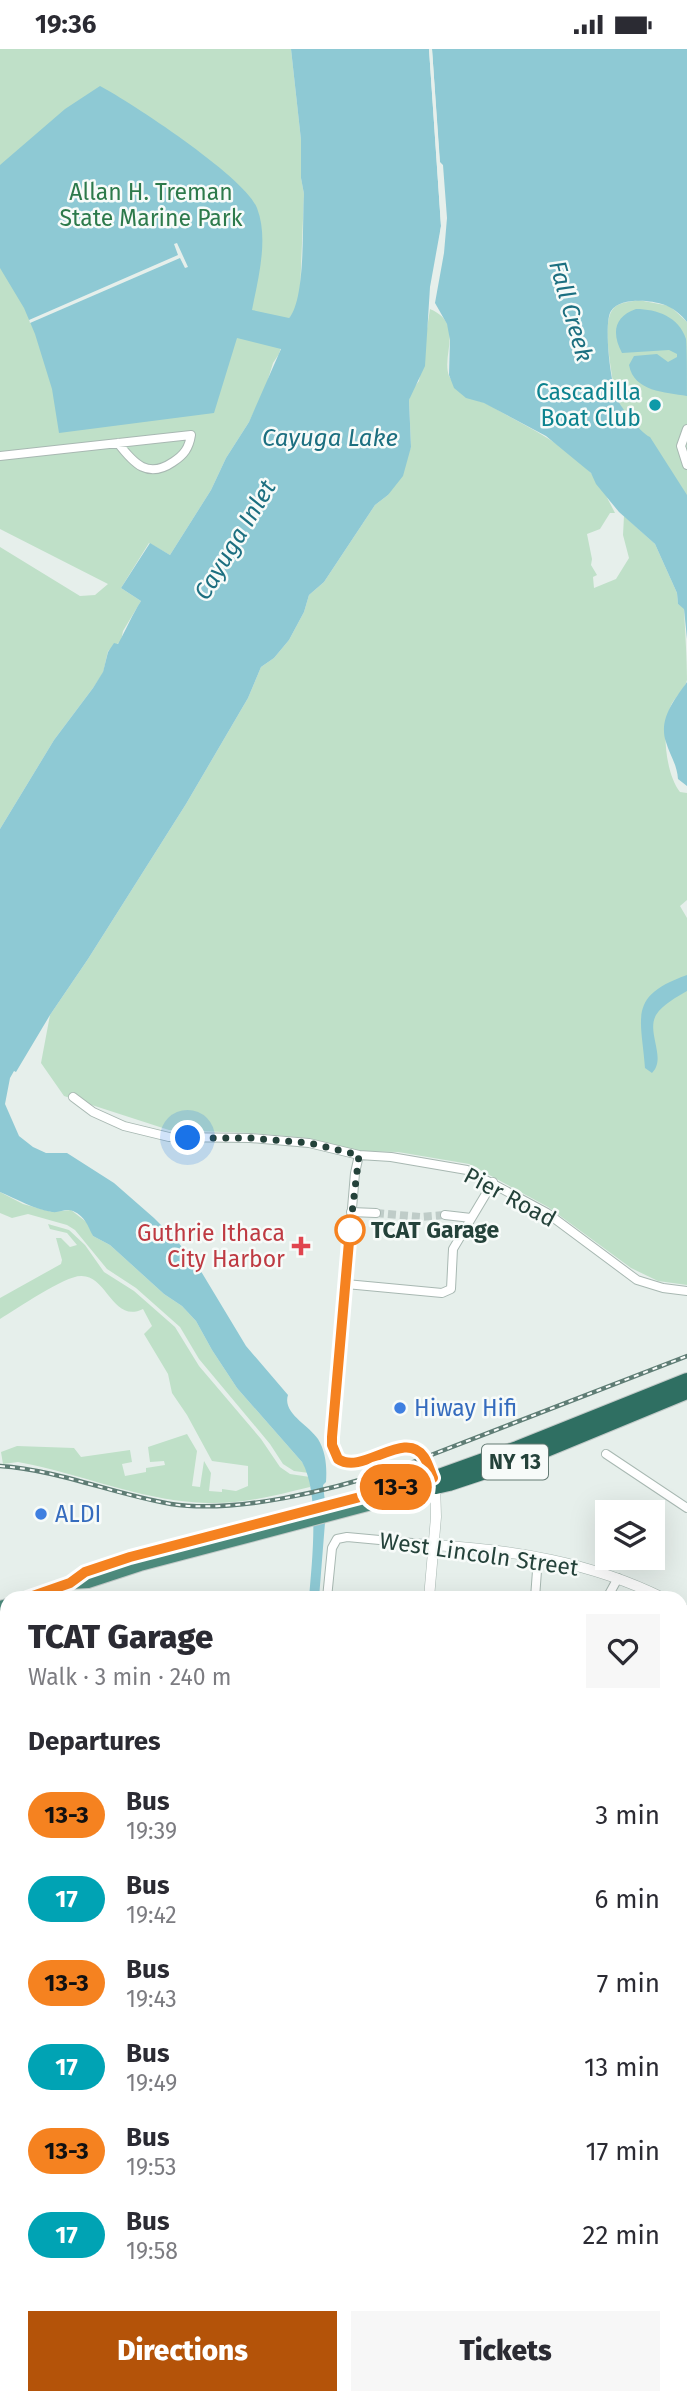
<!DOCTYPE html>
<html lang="en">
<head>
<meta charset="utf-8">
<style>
  :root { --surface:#fff; --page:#f7f7f7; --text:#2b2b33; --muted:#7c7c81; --accent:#b45309 }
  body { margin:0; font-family:"Fira Sans",sans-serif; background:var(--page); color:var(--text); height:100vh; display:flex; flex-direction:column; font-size:26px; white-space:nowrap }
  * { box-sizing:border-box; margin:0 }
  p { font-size:23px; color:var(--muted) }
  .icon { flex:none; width:38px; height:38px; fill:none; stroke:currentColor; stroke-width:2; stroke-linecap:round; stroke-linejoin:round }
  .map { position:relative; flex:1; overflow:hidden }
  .sheet { position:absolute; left:0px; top:1542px; width:688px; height:814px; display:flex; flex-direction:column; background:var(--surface); border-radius:21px 21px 0 0; box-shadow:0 7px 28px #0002 }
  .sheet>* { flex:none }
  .badge { padding:0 14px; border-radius:23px; font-size:24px; line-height:46px }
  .buttons { position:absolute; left:595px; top:1451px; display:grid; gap:14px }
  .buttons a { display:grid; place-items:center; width:70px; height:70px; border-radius:0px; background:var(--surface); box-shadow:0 7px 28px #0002; font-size:35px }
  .you { position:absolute; width:35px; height:35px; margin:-18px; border:5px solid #fff; border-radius:50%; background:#1a73e8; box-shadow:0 0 0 10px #1a73e833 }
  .map>.badge { position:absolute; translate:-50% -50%; box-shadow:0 0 0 4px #fff }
  h2 { padding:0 28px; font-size:26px; line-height:63px }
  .round { display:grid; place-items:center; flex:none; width:74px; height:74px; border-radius:0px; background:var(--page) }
  .head { display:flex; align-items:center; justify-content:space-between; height:119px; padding:0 28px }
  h1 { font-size:33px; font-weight:800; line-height:52px }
  .primary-button { display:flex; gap:14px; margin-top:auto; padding:14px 28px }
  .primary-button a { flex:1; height:80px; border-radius:0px; background:var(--accent); color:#fff; font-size:28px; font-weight:800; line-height:80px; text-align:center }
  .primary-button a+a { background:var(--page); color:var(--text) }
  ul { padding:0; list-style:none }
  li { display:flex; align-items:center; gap:21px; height:84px; padding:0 28px }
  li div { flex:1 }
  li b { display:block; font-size:26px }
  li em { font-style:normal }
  li .badge { min-width:77px; font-weight:700; text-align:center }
  .status { display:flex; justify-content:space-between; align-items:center; height:49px; padding:0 35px; background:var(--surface); direction:ltr }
  .status svg { height:19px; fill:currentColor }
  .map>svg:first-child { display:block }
  .green { fill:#bfe0c8 }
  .water { fill:#8ec9d4 }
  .pier { fill:#e6efeb }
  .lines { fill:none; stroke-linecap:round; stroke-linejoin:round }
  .minor-tunnel { stroke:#bfccc8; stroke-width:8; stroke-dasharray:8 4; stroke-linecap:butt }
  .minor-casing { stroke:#a8b8b2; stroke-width:10 }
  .tertiary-casing { stroke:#a8b8b2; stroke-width:11 }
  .trunk-casing { stroke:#c2cac8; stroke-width:14 }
  .motorway-casing { stroke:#c2cac8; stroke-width:16 }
  .minor { stroke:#fff; stroke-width:8 }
  .tertiary { stroke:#fff; stroke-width:10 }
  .trunk { stroke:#4c8a7c; stroke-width:12 }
  .motorway { stroke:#2f6f62; stroke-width:14 }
  .rail-casing { stroke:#5f7d75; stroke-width:4.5 }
  .rail { stroke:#f7fbf9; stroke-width:2; stroke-dasharray:5; stroke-linecap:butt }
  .line-casing { stroke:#fff; stroke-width:16 }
  .line { stroke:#f58220; stroke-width:10 }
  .walk { stroke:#24423a; stroke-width:7; stroke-dasharray:0 12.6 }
  .culture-dot { fill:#0f9aa8; stroke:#f7fbf9; stroke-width:2.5 }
  .stop-dot { fill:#fff; stroke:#f58220; stroke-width:3.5 }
  .health-dot { fill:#e0444e; stroke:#f7fbf9; stroke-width:2.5 }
  .shop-dot { fill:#3f7fe0; stroke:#f7fbf9; stroke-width:2.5 }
  .labels { text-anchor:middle; stroke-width:5; stroke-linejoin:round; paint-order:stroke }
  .shield { fill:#f7fbf9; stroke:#637a73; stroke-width:2 }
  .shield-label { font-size:21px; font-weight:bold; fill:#24423a }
  .park-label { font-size:23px; fill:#2d7a4b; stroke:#f7fbf9 }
  .culture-label { font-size:23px; fill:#0d838f; stroke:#f7fbf9; text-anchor:end }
  .street-label { font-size:23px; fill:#24423a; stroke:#f7fbf9 }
  .stop-label { font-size:23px; font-weight:bold; fill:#24423a; stroke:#f7fbf9; text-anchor:start }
  .health-label { font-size:23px; fill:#be3a42; stroke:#f7fbf9; text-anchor:end }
  .shop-label { font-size:23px; fill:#366cbe; stroke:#f7fbf9; text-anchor:start }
  .water-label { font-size:24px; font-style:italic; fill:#1c6f80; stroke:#f7fbf9 }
</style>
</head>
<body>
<div class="status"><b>19:36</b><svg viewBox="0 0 49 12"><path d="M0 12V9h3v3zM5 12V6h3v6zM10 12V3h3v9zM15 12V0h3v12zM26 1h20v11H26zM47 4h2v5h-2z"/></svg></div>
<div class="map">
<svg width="687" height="2354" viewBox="0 0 687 2354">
  <rect width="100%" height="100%" fill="#e6efeb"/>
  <!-- green -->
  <path class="green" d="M 0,0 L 291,0 L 301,91 L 301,129 L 304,145 L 300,244 L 295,262 L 289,269 L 279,305 L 273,314 L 265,340 L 249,373 L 226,409 L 211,441 L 170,506 L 149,494 L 121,539 L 141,552 L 123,582 L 121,592 L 108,602 L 103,624 L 93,639 L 54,691 L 0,780 L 0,498 L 80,547 L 95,546 L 108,535 L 0,480 Z
    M 638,251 L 670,257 L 687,273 L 687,500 L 579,363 L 613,334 C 611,316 600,268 616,257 C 622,253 631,253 638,251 Z
    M 430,260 C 465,275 441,305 449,327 C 451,331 456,336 459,340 C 469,353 477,349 491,357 C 524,377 563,393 590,423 C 600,434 608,450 615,464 L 610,464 L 600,480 L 587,485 L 592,510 L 591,516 L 597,526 L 593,528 L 594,539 L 616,530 L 629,509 L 623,486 L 624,467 L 655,495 L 677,544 L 678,555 L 684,559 C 685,581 687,610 687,631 C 685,641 673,649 670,659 C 661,680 666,726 680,743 L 687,744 L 687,851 L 680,857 L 687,869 L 687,1236 L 658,1232 L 631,1219 L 548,1158 L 469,1115 L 398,1103 L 357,1102 L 308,1089 L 251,1084 L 169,1081 L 64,1047 L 41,1014 L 50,966 L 88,910 L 186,755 L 248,649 L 261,618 L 274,609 L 289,591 L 304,563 L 309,546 L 324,533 L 375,456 L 388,446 L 411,398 L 409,351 L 412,341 L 419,332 Z
    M 0,1143 L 23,1155 L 52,1163 L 71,1161 L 89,1175 L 93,1187 L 110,1196 L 164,1245 L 182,1257 L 196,1272 L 212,1301 L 237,1339 L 302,1413 L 309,1424 L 294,1422 L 283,1415 L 270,1395 L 199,1310 L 180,1278 L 136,1239 L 107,1220 L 75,1181 L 67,1176 L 28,1165 L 12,1169 L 0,1164 Z
    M 48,1175 L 69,1181 L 85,1196 L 104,1223 L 134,1242 L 175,1278 L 199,1317 L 261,1390 L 280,1418 L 290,1425 L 310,1428 L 310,1438 C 277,1446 243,1455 208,1454 C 149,1453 91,1429 33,1416 L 18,1413 L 3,1415 L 1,1403 L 17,1397 L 74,1399 L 81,1408 L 130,1401 L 132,1413 L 122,1415 L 125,1427 L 146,1423 L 146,1419 L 165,1416 L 164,1412 L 150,1413 L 148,1398 L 187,1385 L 197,1402 L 192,1437 L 200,1438 L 204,1412 L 211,1424 L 209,1442 L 222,1443 L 222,1440 L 236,1442 L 248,1437 L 248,1417 L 212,1412 L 187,1366 L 172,1344 L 168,1325 L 144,1285 L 152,1277 L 143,1260 C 113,1275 107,1226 81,1227 C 64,1227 17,1260 0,1270 L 0,1249 L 61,1215 L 62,1211 L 56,1189 L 61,1189 L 70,1198 L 77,1196 L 67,1184 L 50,1180 Z"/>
  <!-- water -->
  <path class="water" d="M 291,0 L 429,0 L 441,177 L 430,238 L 425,317 L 409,351 L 411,398 L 403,427 L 388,446 L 375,456 L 324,533 L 309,546 L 304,563 L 289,591 L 274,609 L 261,618 L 248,649 L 186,755 L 88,910 L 50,966 L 16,1023 L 14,1022 L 10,1029 L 5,1055 L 19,1087 L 33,1098 L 46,1104 L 67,1104 L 114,1134 L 154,1169 L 177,1192 L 199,1219 L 246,1297 L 288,1346 C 282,1364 309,1376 318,1390 C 326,1403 327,1418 326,1433 L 323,1436 L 326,1461 L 319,1549 L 309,1549 C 312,1512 320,1444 302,1413 L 237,1339 L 212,1301 L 196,1272 L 182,1257 L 164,1245 L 110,1196 L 93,1187 C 87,1176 86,1168 73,1162 C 66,1159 60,1164 52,1163 C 33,1160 17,1150 0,1143 L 0,780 L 54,691 L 93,639 L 103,623 L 108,603 L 114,594 L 118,595 C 126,581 132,566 141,552 L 121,539 L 150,494 L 170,506 L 211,441 L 226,409 L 249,373 L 281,300 L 237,289 L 214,364 L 59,384 L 52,340 L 35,285 L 24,259 L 0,219 L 0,116 L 65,60 L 100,37 C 132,54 246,129 257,159 C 269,190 258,230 252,261 L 289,269 C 306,250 302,173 304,145 L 301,129 L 301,91 Z
    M 432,0 L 687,0 L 687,273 C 675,258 664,254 646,252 C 635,251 617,252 611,262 C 603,274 611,339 618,352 C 624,362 640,383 650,388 L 687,446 L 687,590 L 684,560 L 678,555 L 677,544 L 655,495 L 619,463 L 596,435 L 591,424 L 546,387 L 484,354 L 466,349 L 454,339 L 449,326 L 450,291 L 447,275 L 435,254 L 444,204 L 447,169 L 443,116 L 440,113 Z
    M 636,260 C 657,260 679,268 686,290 C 687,302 687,332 687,347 C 665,343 634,343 629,316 L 634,307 L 657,305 L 668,313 L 677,308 L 677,305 L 669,301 L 622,304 C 612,285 613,268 636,260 Z
    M 687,633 L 687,737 L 678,730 C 677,715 670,707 666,693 C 658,670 675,650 687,633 Z
    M 687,926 L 687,942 C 677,948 663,955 656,966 C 646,984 667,1009 652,1024 L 645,1019 C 641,967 628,947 687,926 Z"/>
  <!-- pier -->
  <path class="pier" d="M 429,0 L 432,0 L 444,177 L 434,238 L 433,261 L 431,260 L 441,177 Z
    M 177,194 L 188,218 L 185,219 L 180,209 L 30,274 L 29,271 L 178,206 L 174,195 Z"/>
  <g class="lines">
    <!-- minor-tunnel -->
    <path class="minor-tunnel" d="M 376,1164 L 421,1168 L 445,1166"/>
    <defs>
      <path id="minor" d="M 687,380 L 681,397 L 687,416
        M 0,407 L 191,386 C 189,399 184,406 173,413 C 148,430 134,415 118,394
        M 73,1048 L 93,1063 L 124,1077 L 169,1088 L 250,1089 L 309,1094 L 359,1106 L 391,1108 L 467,1121 L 547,1164 L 637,1231 L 663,1239 L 687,1242
        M 359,1106 L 355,1124 L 332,1396 L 338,1410 C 362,1427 405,1379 424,1408 C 428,1414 430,1422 433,1429
        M 351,1163 L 376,1164
        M 445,1166 L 471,1169
        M 346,1235 L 442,1244 L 451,1240 L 453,1200 L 493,1133
        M 606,1405 L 687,1459
        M 327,1549 L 332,1499 L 337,1490 L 347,1488 L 434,1496
        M 535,1549 L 538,1508
        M 607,1549 L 618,1529
        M 0,1589 L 7,1588
        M 0,1707 L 7,1708
        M 681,1741 L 687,1745
        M 681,1802 L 687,1793
        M 681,1900 L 687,1905
        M 0,1958 L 7,1958
        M 0,2080 L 7,2081
        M 681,2220 L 687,2224
        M 271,2348 L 274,2354
        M 285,2348 L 288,2354
        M 397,2348 L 405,2354
        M 637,2348 L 645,2354
        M 25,2354 L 29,2348
        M 679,2354 L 687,2341"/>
      <path id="tertiary" d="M 434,1496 C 513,1501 591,1513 663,1549
        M 429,1549 L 436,1468 L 435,1434
        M 681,1559 L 687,1562
        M 681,1631 L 687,1622
        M 0,1832 L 7,1832
        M 681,1973 L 687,1964
        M 681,2060 L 687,2065
        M 0,2132 L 7,2136
        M 681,2161 L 687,2151
        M 0,2241 L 7,2230
        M 204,2354 L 208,2348
        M 431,2354 L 435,2348
        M 552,2354 L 556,2348"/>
      <path id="trunk" d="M 70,1534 L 88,1533 L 140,1516 L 436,1438
        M 27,1549 L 70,1534 L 85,1523 L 130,1508 L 433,1429
        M 0,1558 L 7,1556"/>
      <path id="motorway" d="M 433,1429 L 517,1399 L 687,1331
        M 436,1438 L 449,1435 L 522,1411 L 687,1343"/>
    </defs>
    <!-- minor casing -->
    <use href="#minor" class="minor-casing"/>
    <!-- tertiary casing -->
    <use href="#tertiary" class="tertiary-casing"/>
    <!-- trunk casing -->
    <use href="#trunk" class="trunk-casing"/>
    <!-- motorway casing -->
    <use href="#motorway" class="motorway-casing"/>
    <!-- minor -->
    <use href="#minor" class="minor"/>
    <!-- tertiary -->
    <use href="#tertiary" class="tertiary"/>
    <!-- trunk -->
    <use href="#trunk" class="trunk"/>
    <!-- motorway -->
    <use href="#motorway" class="motorway"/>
    <defs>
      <path id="rail" d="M 0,1417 C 58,1421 113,1445 171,1455 C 237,1465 332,1441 395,1420 L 687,1307"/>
    </defs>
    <!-- rail casing -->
    <use href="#rail" class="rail-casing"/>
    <!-- rail -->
    <use href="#rail" class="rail"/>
  </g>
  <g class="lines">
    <defs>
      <path id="line" d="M 27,1549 L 70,1534 L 85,1523 L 130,1508 L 433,1429 C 430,1422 428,1414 424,1408 C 405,1379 363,1427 338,1410 L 332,1396 L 332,1388 L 350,1181"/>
    </defs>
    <!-- line casing -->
    <use href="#line" class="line-casing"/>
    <!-- line -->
    <use href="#line" class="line"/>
    <!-- walk -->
    <path class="walk" d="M 188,1089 L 250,1089 L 309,1094 L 359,1106 L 350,1181"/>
  </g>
  <!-- markers -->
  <circle class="culture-dot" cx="655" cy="356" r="7"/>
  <circle class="stop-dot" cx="350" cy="1181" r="14"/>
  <path class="health-dot" d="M297.5 1186.5h7v7h7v7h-7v7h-7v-7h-7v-7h7z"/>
  <g class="shop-dot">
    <circle cx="400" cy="1359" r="7"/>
    <circle cx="41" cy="1465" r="7"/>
  </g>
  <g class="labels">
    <!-- shield labels -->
    <rect class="shield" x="482" y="1395.5" width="66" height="35" rx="5"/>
    <g class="shield-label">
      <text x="515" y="1420">NY 13</text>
    </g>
    <!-- park labels -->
    <g class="park-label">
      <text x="151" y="151">Allan H. Treman<tspan x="151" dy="26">State Marine Park</tspan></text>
    </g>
    <!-- culture labels -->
    <g class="culture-label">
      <text x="641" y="351">Cascadilla<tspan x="641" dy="26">Boat Club</tspan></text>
    </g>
    <!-- street labels -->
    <g class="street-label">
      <text transform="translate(510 1148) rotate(28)" y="8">Pier Road</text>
      <text transform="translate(479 1505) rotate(8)" y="8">West Lincoln Street</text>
    </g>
    <!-- stop labels -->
    <g class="stop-label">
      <text x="371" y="1189">TCAT Garage</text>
    </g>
    <!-- health labels -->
    <g class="health-label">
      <text x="285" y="1192">Guthrie Ithaca<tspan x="285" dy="26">City Harbor</tspan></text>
    </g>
    <!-- shop labels -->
    <g class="shop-label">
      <text x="414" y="1367">Hiway Hifi</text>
      <text x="55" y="1473">ALDI</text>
    </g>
    <!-- water labels -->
    <g class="water-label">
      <text transform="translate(571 262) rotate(74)" y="8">Fall Creek</text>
      <text x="330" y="397">Cayuga Lake</text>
      <text transform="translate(235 491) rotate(-59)" y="8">Cayuga Inlet</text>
    </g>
  </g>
</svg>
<div class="buttons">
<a><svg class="icon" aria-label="layers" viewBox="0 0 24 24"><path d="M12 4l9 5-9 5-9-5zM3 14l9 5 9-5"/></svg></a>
</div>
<div class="you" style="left:188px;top:1089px"></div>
<b class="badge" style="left:396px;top:1438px;background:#f58220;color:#111">13-3</b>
<section class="sheet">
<div class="head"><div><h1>TCAT Garage</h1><p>Walk · 3 min · 240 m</p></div><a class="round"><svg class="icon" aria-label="heart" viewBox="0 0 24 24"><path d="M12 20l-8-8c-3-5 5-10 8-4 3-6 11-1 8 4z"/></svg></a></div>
<h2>Departures</h2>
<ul>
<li><span class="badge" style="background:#f58220;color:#111">13-3</span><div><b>Bus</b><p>19:39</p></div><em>3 min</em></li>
<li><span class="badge" style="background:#00a3b4;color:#fff">17</span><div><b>Bus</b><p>19:42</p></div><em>6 min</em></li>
<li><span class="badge" style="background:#f58220;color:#111">13-3</span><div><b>Bus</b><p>19:43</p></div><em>7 min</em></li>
<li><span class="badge" style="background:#00a3b4;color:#fff">17</span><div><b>Bus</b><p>19:49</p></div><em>13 min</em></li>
<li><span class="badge" style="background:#f58220;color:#111">13-3</span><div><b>Bus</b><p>19:53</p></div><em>17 min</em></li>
<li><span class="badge" style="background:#00a3b4;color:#fff">17</span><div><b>Bus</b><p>19:58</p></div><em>22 min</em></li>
</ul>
<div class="primary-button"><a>Directions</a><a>Tickets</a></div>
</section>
</div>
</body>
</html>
